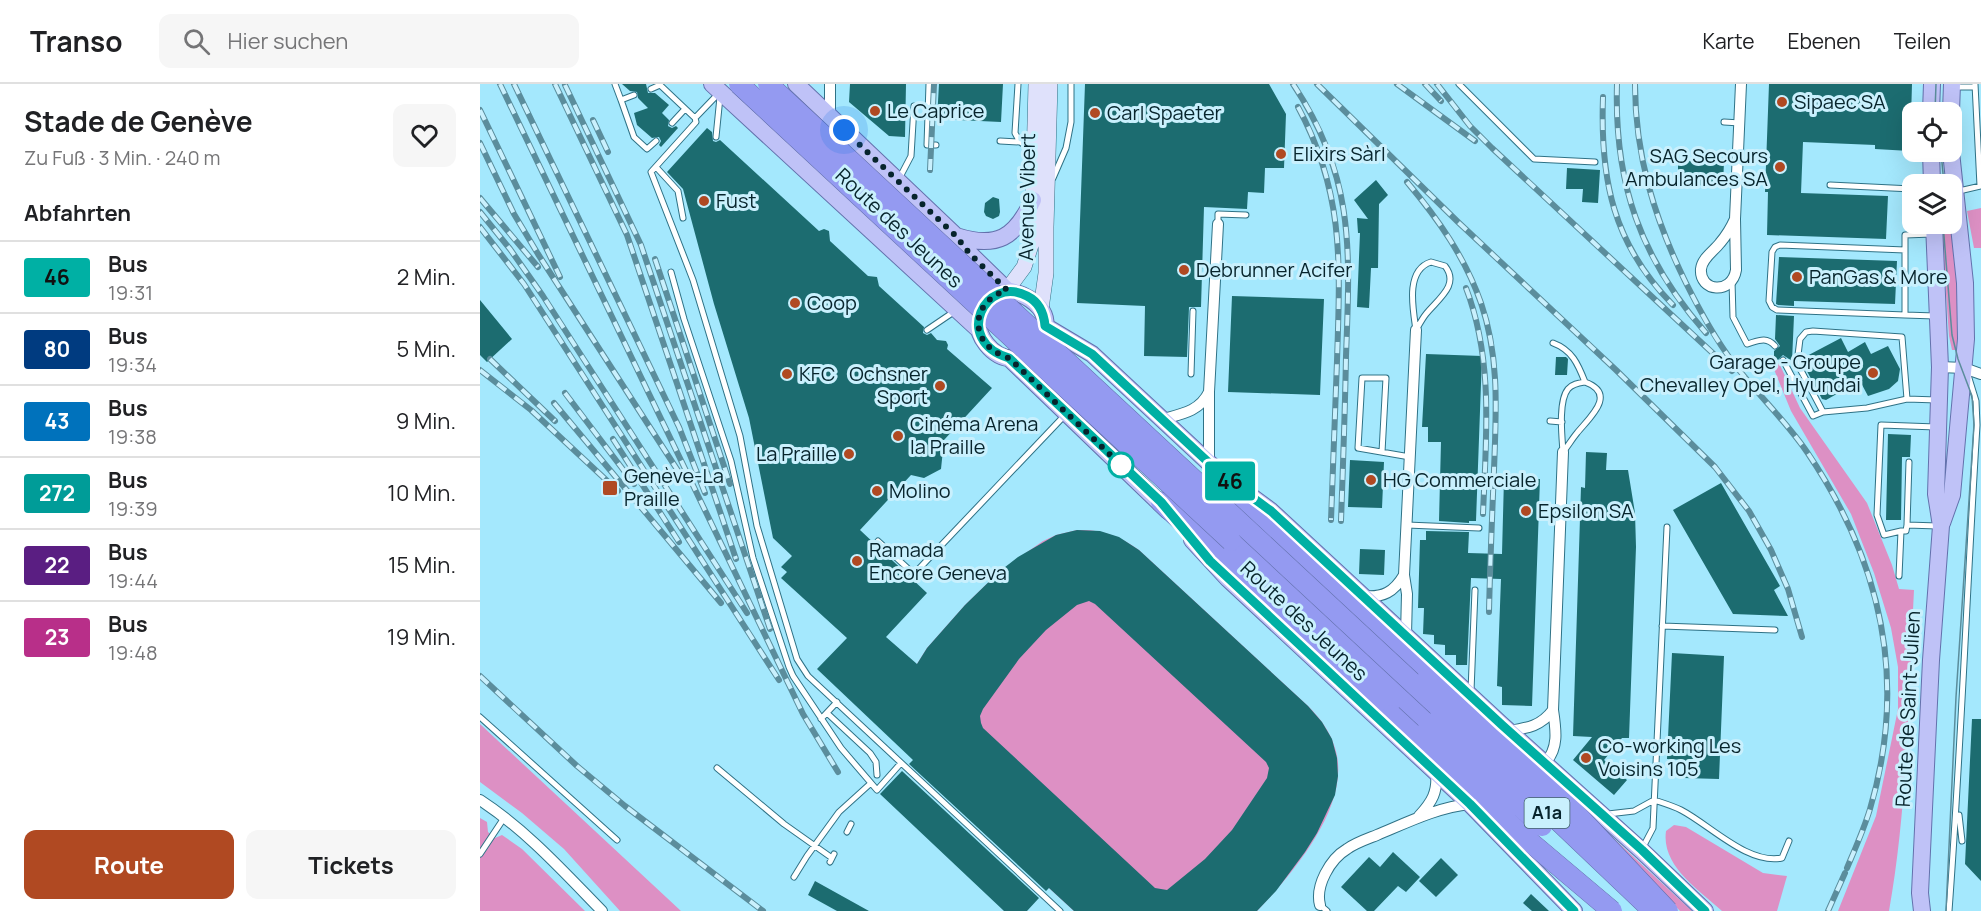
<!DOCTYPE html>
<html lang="de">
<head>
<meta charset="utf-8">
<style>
  :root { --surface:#fff; --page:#f6f6f6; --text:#202124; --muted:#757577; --line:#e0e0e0; --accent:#b04922 }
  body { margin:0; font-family:Manrope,sans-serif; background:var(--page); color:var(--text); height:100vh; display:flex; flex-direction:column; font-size:22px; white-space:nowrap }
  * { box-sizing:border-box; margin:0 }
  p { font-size:20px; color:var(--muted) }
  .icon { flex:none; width:33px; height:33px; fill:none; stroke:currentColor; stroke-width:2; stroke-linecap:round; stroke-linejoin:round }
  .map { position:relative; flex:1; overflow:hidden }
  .drawer { display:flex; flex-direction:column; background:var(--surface); width:480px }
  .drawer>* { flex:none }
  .badge { padding:0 12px; border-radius:4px; font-size:21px; line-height:39px }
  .tools { position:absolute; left:1422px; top:18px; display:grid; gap:12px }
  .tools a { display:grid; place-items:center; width:60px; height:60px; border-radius:12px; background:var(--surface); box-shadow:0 6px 24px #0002; font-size:30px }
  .you { position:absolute; width:30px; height:30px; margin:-15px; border:4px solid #fff; border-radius:50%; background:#1a73e8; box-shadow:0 0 0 9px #1a73e833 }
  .map>.badge { position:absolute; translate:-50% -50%; box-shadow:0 0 0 3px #fff }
  h2 { padding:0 24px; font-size:22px; line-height:54px }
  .round { display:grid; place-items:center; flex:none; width:63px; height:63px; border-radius:12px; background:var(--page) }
  .headline { display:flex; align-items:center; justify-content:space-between; height:102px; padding:0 24px }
  h1 { font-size:28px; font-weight:700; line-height:45px }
  .action { display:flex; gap:12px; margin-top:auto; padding:12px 24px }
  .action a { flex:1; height:69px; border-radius:12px; background:var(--accent); color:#fff; font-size:24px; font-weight:700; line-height:69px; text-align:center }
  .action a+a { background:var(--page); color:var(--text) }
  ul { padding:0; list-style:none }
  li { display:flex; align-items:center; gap:18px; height:72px; padding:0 24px; border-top:2px solid var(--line) }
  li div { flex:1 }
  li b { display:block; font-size:22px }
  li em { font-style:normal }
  li .badge { min-width:66px; font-weight:700; text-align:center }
  header { display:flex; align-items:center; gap:36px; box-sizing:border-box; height:84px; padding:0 30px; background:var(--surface); border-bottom:2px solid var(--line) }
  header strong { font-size:28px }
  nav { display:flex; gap:33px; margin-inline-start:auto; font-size:21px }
  .search { width:420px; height:54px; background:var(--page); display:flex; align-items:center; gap:15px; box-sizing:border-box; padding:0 21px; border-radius:12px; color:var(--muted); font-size:22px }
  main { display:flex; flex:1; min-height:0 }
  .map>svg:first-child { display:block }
  .green { fill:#dd90c4 }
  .building { fill:#1c6c70; fill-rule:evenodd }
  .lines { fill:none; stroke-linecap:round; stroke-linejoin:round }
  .lane-casing { stroke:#2f7286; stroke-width:7 }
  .street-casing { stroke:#2f7286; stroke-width:12 }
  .secondary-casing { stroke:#2f7286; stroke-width:16 }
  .primary-casing { stroke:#6371ac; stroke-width:18 }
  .highway-casing { stroke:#6371ac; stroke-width:21 }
  .lane { stroke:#fff; stroke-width:5 }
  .street { stroke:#fff; stroke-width:10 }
  .secondary { stroke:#dfe1fb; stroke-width:15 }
  .primary { stroke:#bfc2f7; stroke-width:16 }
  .highway { stroke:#949af1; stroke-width:20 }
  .tram { stroke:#5b8d9c; stroke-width:1.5 }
  .rail-casing { stroke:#5b8d9c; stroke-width:6 }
  .rail { stroke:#c9f0fd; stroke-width:4; stroke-dasharray:11; stroke-linecap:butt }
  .highway-bridge-casing { stroke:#6371ac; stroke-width:21; stroke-linecap:butt }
  .highway-bridge { stroke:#949af1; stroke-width:20 }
  .line-casing { stroke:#fff; stroke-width:14 }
  .line { stroke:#00b0a4; stroke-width:9 }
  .walk { stroke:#07242c; stroke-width:6; stroke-dasharray:0 10.8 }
  .poi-dot { fill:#b04922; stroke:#c9f0fd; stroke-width:2 }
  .stop-dot { fill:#fff; stroke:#00b0a4; stroke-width:3 }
  .labels { text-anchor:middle; stroke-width:6; stroke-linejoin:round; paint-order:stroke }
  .shield { fill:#c9f0fd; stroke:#41616b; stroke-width:1.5 }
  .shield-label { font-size:18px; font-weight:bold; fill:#07242c }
  .poi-label { font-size:20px; fill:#07242c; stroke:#c9f0fd; text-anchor:start }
  .street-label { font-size:20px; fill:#07242c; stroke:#c9f0fd }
</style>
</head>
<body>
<header>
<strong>Transo</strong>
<div class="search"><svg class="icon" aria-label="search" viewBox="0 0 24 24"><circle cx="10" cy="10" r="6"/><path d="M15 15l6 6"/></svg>Hier suchen</div>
<nav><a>Karte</a><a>Ebenen</a><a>Teilen</a></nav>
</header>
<main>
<section class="drawer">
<div class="headline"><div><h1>Stade de Genève</h1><p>Zu Fuß · 3 Min. · 240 m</p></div><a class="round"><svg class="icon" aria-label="heart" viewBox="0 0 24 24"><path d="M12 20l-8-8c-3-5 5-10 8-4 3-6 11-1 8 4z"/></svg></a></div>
<h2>Abfahrten</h2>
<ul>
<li><span class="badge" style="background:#00b0a4;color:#111">46</span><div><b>Bus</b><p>19:31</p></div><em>2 Min.</em></li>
<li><span class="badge" style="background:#003b80;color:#fff">80</span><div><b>Bus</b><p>19:34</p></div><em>5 Min.</em></li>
<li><span class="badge" style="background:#0072bc;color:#fff">43</span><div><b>Bus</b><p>19:38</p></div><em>9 Min.</em></li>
<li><span class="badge" style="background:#009c98;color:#fff">272</span><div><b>Bus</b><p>19:39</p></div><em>10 Min.</em></li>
<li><span class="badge" style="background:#5a1e82;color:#fff">22</span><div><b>Bus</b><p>19:44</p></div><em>15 Min.</em></li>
<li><span class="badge" style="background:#b82f89;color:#fff">23</span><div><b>Bus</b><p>19:48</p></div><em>19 Min.</em></li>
</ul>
<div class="action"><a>Route</a><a>Tickets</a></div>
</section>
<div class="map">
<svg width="1501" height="827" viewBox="0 0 1501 827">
  <rect width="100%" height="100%" fill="#a4e8fd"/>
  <!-- green -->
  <path class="green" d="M 1501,124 L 1501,164 L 1494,164 L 1487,127 Z
    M 1461,140 L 1472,140 C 1476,180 1483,225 1476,266 L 1472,266 L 1469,252 Z
    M 1299,279 L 1320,324 L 1387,419 L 1412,481 L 1419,505 L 1434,506 C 1428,613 1428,721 1409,827 L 1358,827 L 1396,732 L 1418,625 L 1418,583 L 1411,544 L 1394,489 L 1371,430 L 1311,327 L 1293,283 Z
    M 597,446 C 622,445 640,452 659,466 L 828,622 C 840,634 850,647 855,664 C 873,720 812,790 777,827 L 594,827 L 448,693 L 437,580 L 447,564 L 485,521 L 520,487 L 563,457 L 576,451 Z
    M 0,640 L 201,827 L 140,827 L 84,765 L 42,729 L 0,698 Z
    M 0,734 L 7,738 L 8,748 L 15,754 L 22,751 L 42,765 L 105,827 L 0,827 Z
    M 1114,736 L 1212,827 L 1200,827 Z
    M 1194,741 L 1206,743 L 1283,789 L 1307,792 L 1297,827 L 1242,827 C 1219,806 1181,782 1186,747 Z"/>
  <!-- building -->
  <path class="building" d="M 142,0 L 166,0 L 168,9 L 175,9 L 189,21 L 182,29 L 189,36 L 188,42 L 192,44 L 196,42 L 198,44 L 181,63 L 179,61 L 181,57 L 179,53 L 172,54 L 157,41 L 154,29 L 168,24 L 158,14 L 157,8 L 150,7 Z
    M 370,0 L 426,0 L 425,53 L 409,52 L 369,18 Z
    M 459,0 L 523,0 L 521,38 L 457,35 Z
    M 605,0 L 789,0 L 806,30 L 804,84 L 785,84 L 784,109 L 768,108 L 767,125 L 724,123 L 721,223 L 709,223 L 707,273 L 664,272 L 665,222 L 597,219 Z
    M 1289,0 L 1432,0 L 1430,67 L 1395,65 L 1395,61 L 1323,58 L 1321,109 L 1408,112 L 1406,155 L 1287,151 L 1288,108 L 1285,108 Z
    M 227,44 L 232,48 L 233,57 L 236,58 L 240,56 L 339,147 L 344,145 L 349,147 L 350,157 L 388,192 L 397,193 L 399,202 L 444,243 L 443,249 L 447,251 L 451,249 L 457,256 L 466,257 L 468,261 L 467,265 L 512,304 L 464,356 L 461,385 L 444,394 L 431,391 L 380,446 L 447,509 L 406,553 L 437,580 L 447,564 L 485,521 L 520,487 L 538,473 L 576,451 L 597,446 L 620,447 L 639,453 L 659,466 L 828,622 L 842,638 L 852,655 L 857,674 L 858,692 L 855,711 L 837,749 L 825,768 L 796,807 L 777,827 L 594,827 L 569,804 L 566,807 L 429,680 L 433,676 L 337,585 L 367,554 L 301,494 L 307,488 L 301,483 L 312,472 L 293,454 L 269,334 L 234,220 L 203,105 L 187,88 ZM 609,517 L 615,520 L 786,678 L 789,684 L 787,694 L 752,746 L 725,775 L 687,806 L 675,804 L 503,644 L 501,639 L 500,632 L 503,625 L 539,575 L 566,546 L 597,521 Z
    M 1198,77 L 1244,77 L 1243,102 L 1198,101 Z
    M 1087,84 L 1120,86 L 1118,119 L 1102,118 L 1103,105 L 1086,105 Z
    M 896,96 L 908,111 L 899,120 L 898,184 L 891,184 L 889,224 L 877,223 L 880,149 L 878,149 L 877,134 L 888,135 L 874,116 Z
    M 513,113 L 519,115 L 520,128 L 519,132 L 513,135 L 506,132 L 504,128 L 505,119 Z
    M 1299,173 L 1417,177 L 1415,220 L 1314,217 L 1314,222 L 1298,221 L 1296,220 Z
    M 752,212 L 844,215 L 840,311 L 748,308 Z
    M 0,216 L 32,255 L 7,278 L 0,271 Z
    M 1296,231 L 1314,232 L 1312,277 L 1303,271 L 1298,276 L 1294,276 L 1294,267 L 1300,262 L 1295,255 Z
    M 1361,254 L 1368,268 L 1385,258 L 1391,270 L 1408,262 L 1420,285 L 1418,297 L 1409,305 L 1388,312 L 1380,297 L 1346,316 L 1342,315 L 1322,278 L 1323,274 Z
    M 946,270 L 1002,272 L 996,437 L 989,437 L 989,439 L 959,437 L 961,358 L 948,358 L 948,343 L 942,343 Z
    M 1076,273 L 1086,273 L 1088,275 L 1087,291 L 1075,291 Z
    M 1408,350 L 1431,351 L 1430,373 L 1422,373 L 1421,436 L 1406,436 Z
    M 1106,368 L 1127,369 L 1126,386 L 1148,386 L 1155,429 L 1156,463 L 1149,654 L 1142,654 L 1124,676 L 1147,696 L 1134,711 L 1093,676 L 1112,653 L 1093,652 L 1101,403 L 1105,404 Z
    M 870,376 L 904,378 L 902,424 L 868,423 Z
    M 1024,394 L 1060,395 L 1052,622 L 1022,621 L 1022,603 L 1017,602 L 1021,495 L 991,494 L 987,581 L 976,581 L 976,571 L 965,571 L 965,561 L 954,560 L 954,551 L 943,550 L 944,524 L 938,524 L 940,456 L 946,456 L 946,447 L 989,448 L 988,469 L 1022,470 Z
    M 1241,399 L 1300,502 L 1294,506 L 1308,532 L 1253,530 L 1193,426 Z
    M 880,465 L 905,466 L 904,491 L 879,490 Z
    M 1192,569 L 1244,572 L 1239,695 L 1204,694 L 1205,676 L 1187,675 Z
    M 1492,635 L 1501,635 L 1501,797 L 1485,780 Z
    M 422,687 L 559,814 L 547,827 L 524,827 L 400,710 Z
    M 913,768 L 940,793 L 926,808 L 918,802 L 894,827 L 887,827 L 861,803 L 889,773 L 900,783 Z
    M 961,774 L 978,791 L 956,813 L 939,797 Z
    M 335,797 L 389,827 L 357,827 L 328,811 Z
    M 1051,810 L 1069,827 L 1052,827 L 1043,819 Z"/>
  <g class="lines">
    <defs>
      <path id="lane" d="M 135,0 L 141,16
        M 179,0 L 215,34 L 216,38 L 171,88 L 213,196 L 260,352 L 277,442 L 317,575 L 328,592 L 580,827
        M 449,0 L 447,61 L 456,61
        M 538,0 L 535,49 L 540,58 L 552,66
        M 979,0 L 1054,75 L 1115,78
        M 1495,0 L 1500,102
        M 1475,3 L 1495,3
        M 171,5 L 180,1
        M 154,11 L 141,16 L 154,53 L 167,65 L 176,57
        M 215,34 L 239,9
        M 1244,38 L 1260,39
        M 192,39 L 205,25
        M 236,53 L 240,13
        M 520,57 L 540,58
        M 176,83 L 198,107 L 203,134
        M 420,93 L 431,72 L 434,22
        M 573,94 L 586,64 L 591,38 L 591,0
        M 1350,101 L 1432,105
        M 1479,107 L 1501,102
        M 738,140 L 738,130 L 766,131
        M 1452,150 L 1425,151 L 1425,231 L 1455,232
        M 951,178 L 965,182 C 980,201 958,215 946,230 C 942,235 939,241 936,246 C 933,225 925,186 951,178 Z
        M 191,188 L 204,235 L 251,377 L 273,474 L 309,583 L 313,592 L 361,664 L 397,706 L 421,679
        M 1252,197 L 1253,233 L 1267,260 C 1278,257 1286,252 1295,262
        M 1425,231 L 1297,226 L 1292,223 L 1289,217 L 1292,168 L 1295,163 L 1300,161 L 1425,166
        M 447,246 L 475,227
        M 1073,259 C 1092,266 1098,280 1105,298
        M 1303,276 L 1333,332 L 1343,328
        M 711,290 L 713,227
        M 1105,298 C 1138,310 1109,334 1097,349 C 1092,355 1088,362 1083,368 C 1082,353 1078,317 1088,305 C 1092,300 1099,299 1105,298 Z
        M 1427,315 L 1387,324 L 1343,328 L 1317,279 L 1320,255 L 1326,248 L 1333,247 L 1422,253 L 1427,315 L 1457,316
        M 1070,337 L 1082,338
        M 902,368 L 906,294 L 882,294 L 878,364 L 930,373
        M 1429,378 L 1427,441 L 1458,442
        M 927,441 L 999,444
        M 1421,447 L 1404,451 L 1397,431 L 1401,341 L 1456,343
        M 398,457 L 434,490 L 585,331
        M 1419,492 L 1421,447 L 1426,447 L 1427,441
        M 1182,542 L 1295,546
        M 991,607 L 995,506
        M 347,629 L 390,669 L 396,678 L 397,691
        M 0,633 L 137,756
        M 341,635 L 357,618
        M 237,684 L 304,740 L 352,774
        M 1174,716 C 1183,719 1193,722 1201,726 C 1230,741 1268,781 1302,774 L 1309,757
        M 1128,730 L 1154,727 L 1174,716
        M 1479,731 L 1482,757
        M 367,748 L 371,740
        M 1162,765 L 1173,744 L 1187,443
        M 0,770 L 24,734
        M 350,778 L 354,770
        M 314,793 L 327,772 L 359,728 L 391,699
        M 840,821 L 847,827
        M 1469,827 C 1481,665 1487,503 1497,341 L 1496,317 L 1488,291"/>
      <path id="street" d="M 350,32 L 350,0
        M 1255,135 C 1251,144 1246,152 1240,159 C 1234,167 1222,174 1221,185 C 1219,208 1252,211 1256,186 L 1255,135 L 1261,0
        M 1460,283 L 1484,284 L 1501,290
        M 683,335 C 702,330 720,327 729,308
        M 729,378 L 729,308 L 738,140
        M 883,512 C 903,514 914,508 924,491
        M 926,551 L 927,510 L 924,491 L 936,246
        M 1029,647 C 1048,644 1061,642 1073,626
        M 1065,679 C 1079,664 1076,646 1073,626 L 1083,368
        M 0,716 C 46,746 83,787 122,827
        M 939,732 C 952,718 958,708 956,688
        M 840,821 C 835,802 850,775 867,765 C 875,759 887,755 897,751 C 926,739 958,723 990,720"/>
      <path id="secondary" d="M 527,206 L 544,183 L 552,158 L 556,0
        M 561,225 L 566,189 L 566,143 L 570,0"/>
      <path id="primary" d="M 232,0 L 499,246
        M 316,0 L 476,152 L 490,170 L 527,206
        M 1451,28 L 1452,0
        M 1471,28 L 1472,0
        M 1451,68 L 1452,100
        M 476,152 C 517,165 535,154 553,116
        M 527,206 C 552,212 577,229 560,257 C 529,310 459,229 527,206 Z
        M 565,242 L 612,270 L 742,391 L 791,427 L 1022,641 L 1162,767 L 1225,827
        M 529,274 L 688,427
        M 1462,439 L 1472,411 L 1486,255 L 1485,199 L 1471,68
        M 712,456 L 748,495 L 990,720 L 1094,827
        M 1442,827 L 1440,809 L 1451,576 L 1461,442 L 1456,410 L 1460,283 L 1454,140"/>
      <path id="highway" d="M 742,391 L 783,437 L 948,592
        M 681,418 L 912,631
        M 751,457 L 948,639"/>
    </defs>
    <!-- lane casing -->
    <use href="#lane" class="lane-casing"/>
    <!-- street casing -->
    <use href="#street" class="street-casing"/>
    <!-- secondary casing -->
    <use href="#secondary" class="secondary-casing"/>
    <!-- primary casing -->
    <use href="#primary" class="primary-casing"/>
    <!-- highway casing -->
    <use href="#highway" class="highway-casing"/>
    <!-- lane -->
    <use href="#lane" class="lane"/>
    <!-- street -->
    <use href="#street" class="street"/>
    <!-- secondary -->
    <use href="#secondary" class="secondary"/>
    <!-- primary -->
    <use href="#primary" class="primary"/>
    <!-- highway -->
    <use href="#highway" class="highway"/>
    <!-- tram -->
    <path class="tram" d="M 1455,28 L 1456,0
      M 1461,68 L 1464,100
      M 1463,140 L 1472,251 L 1478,275 L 1492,312 L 1494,341 L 1476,613 L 1466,827"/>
    <defs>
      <path id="rail" d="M 20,0 L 323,630 L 358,688
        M 34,0 L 199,343 L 225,409
        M 75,0 L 147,151 L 256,475
        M 813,0 C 875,93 870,165 866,272 C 865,327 863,382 861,437
        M 837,0 L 978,138 L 1136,286 L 1235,383 L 1269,427 L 1291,466 L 1308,505 L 1322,553
        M 917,0 L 995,57
        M 945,0 L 961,17
        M 957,0 L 990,42 L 1012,64 L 1252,287
        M 1137,0 C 1134,99 1160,174 1226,249
        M 1155,0 C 1155,72 1175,136 1206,199 C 1220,227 1234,253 1252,277 C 1276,309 1305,336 1327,368 C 1401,477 1428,597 1390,725 C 1384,745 1375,765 1367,784
        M 85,1 L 161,161 L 290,545
        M 1123,13 C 1120,96 1133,160 1193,221
        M 818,23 C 865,110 860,181 857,277 C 855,330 853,383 851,436
        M 0,26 L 80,193
        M 113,36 L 128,68
        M 0,59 L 34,130 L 58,170 L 202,393
        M 450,86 L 454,0
        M 927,98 C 958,135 985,173 1001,219 C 1020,274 1016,329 1014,386 C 1012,434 1010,481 1009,528
        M 0,114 L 58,183
        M 0,128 L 30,165 L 63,212 L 267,529
        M 0,143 L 44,200 L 299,596
        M 175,175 L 250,400
        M 986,204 C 1014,277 1006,354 1003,430
        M 10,275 L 75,337
        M 0,286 L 51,326 L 138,407
        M 85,309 L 154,400
        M 74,319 L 241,519
        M 133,355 L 199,458
        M 0,592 L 97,682 L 145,722 L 283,827
        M 1348,827 L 1365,789"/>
    </defs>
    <!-- rail casing -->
    <use href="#rail" class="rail-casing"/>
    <!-- rail -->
    <use href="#rail" class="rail"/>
    <defs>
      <path id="highway-bridge" d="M 259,0 L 751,457
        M 288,0 L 964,628 L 1173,827
        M 948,592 L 1086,719 L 1188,827
        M 912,631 L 1043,752 L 1132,827
        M 948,639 L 1062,742"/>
    </defs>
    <!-- highway-bridge casing -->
    <use href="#highway-bridge" class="highway-bridge-casing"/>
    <!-- highway-bridge -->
    <use href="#highway-bridge" class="highway-bridge"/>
  </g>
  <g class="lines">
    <defs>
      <path id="line" d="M 1094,827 L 990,720 L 730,477 L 681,418 L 529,274 C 472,257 505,190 547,212 C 559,218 564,229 565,242 L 612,270 L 742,391 L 791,427 L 1022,641 L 1162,766 L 1225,827"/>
    </defs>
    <!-- line casing -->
    <use href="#line" class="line-casing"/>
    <!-- line -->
    <use href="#line" class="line"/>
    <!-- walk -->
    <path class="walk" d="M 364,46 L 476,152 L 490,170 L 527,206 C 488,219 489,262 529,274 L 641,381"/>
  </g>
  <!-- markers -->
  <g class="poi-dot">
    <circle cx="1302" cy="18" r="6"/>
    <circle cx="395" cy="27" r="6"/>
    <circle cx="615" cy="29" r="6"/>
    <circle cx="801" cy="70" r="6"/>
    <circle cx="1300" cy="83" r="6"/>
    <circle cx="224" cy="117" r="6"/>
    <circle cx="704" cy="186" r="6"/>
    <circle cx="1317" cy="193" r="6"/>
    <circle cx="315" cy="219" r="6"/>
    <circle cx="1393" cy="289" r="6"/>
    <circle cx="307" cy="290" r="6"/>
    <circle cx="460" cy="302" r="6"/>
    <circle cx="418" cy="352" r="6"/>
    <circle cx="369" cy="370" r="6"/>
    <circle cx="891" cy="396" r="6"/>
    <rect x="122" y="396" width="16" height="16" rx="3"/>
    <circle cx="397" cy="407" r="6"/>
    <circle cx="1046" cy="427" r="6"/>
    <circle cx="377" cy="477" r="6"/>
    <circle cx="1106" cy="674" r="6"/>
  </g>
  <circle class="stop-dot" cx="641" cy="381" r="12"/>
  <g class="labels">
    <!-- shield labels -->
    <rect class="shield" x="1044.5" y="714" width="45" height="30" rx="4.5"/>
    <g class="shield-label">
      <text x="1067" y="735">A1a</text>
    </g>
    <!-- poi labels -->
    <g class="poi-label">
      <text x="1314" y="25">Sipaec SA</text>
      <text x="407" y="34">Le Caprice</text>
      <text x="627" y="36">Carl Spaeter</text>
      <text x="813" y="77">Elixirs Sàrl</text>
      <text x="1288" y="79" text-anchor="end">SAG Secours<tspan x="1288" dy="23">Ambulances SA</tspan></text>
      <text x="236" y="124">Fust</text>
      <text x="716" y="193">Debrunner Acifer</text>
      <text x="1329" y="200">PanGas &amp; More</text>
      <text x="327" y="226">Coop</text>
      <text x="1381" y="285" text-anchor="end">Garage - Groupe<tspan x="1381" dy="23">Chevalley Opel, Hyundai</tspan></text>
      <text x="319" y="297">KFC</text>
      <text x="448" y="297" text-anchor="end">Ochsner<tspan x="448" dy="23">Sport</tspan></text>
      <text x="430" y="347">Cinéma Arena<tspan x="430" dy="23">la Praille</tspan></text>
      <text x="357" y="377" text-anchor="end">La Praille</text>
      <text x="144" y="399">Genève-La<tspan x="144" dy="23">Praille</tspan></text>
      <text x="903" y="403">HG Commerciale</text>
      <text x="409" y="414">Molino</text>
      <text x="1058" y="434">Epsilon SA</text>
      <text x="389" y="473">Ramada<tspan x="389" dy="23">Encore Geneva</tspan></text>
      <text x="1118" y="669">Co-working Les<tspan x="1118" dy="23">Voisins 105</tspan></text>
    </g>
    <!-- street labels -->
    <g class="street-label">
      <text transform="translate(547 113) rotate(-89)" y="7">Avenue Vibert</text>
      <text transform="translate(419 144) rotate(43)" y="7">Route des Jeunes</text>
      <text transform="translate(824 537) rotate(43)" y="7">Route des Jeunes</text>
      <text transform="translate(1428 625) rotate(-87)" y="7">Route de Saint-Julien</text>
    </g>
  </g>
</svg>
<div class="tools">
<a><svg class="icon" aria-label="locate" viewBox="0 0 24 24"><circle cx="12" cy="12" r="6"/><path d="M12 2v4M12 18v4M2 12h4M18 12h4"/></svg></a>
<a><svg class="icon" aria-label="layers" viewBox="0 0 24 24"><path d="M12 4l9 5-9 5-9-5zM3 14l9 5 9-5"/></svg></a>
</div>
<div class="you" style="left:364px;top:46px"></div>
<b class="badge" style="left:750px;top:397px;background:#00b0a4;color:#111">46</b>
</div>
</main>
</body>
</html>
